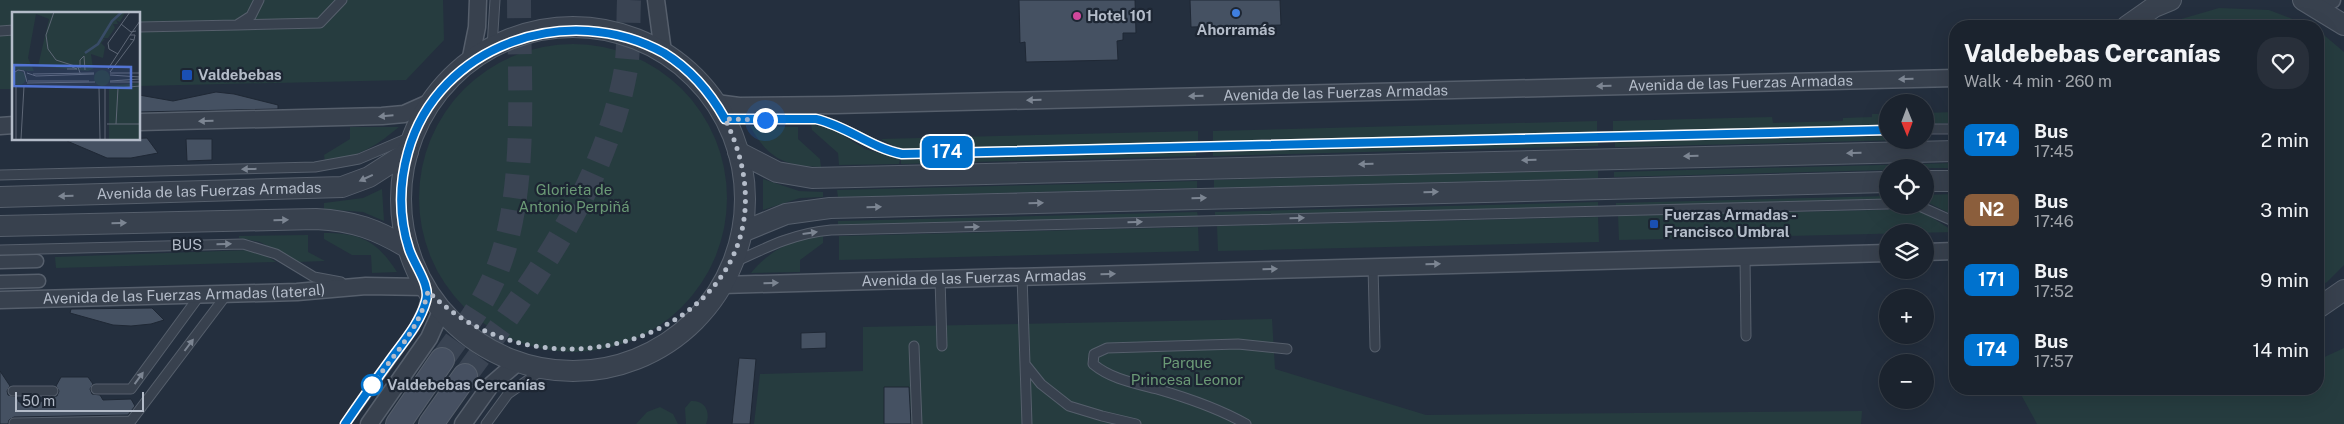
<!DOCTYPE html>
<html lang="en">
<head>
<meta charset="utf-8">
<style>
  :root { --surface:#1b232e; --page:#282f3a; --text:#f1f3f6; --muted:#a0a4aa; --line:#39404a }
  body { margin:0; font-family:"Public Sans",sans-serif; background:var(--page); color:var(--text); height:100vh; display:flex; flex-direction:column; font-size:19px; white-space:nowrap }
  * { box-sizing:border-box; margin:0 }
  p { font-size:16px; color:var(--muted) }
  .icon { flex:none; width:28px; height:28px; fill:none; stroke:currentColor; stroke-width:2; stroke-linecap:round; stroke-linejoin:round }
  .map { position:relative; flex:1; overflow:hidden }
  .details { position:absolute; left:1949px; top:20px; width:375px; height:375px; display:flex; flex-direction:column; background:var(--surface); border-radius:20px; box-shadow:0 5px 20px #0002,0 0 0 1px var(--line) }
  .details>* { flex:none }
  .badge { padding:0 10px; border-radius:8px; font-size:18px; line-height:32px }
  .needle { width:32px; rotate:179deg }
  .buttons { position:absolute; left:1879px; top:94px; display:grid; gap:10px }
  .buttons a { display:grid; place-items:center; width:55px; height:55px; border-radius:50%; background:var(--surface); box-shadow:0 5px 20px #0002,0 0 0 1px var(--line); font-size:25px }
  .scale { position:absolute; left:15px; bottom:12px; width:129px; box-sizing:border-box; padding-left:5px; border:2px solid #b4bcc9; border-top:0; font-size:14px; line-height:18px; white-space:nowrap; color:#b4bcc9; -webkit-text-stroke:4px #1d2633; paint-order:stroke }
  .you { position:absolute; width:25px; height:25px; margin:-12px; border:4px solid #fff; border-radius:50%; background:#1a73e8; box-shadow:0 0 0 8px #1a73e833 }
  .map>.badge { position:absolute; translate:-50% -50%; box-shadow:0 0 0 2px #fff }
  .round { display:grid; place-items:center; flex:none; width:52px; height:52px; border-radius:20px; background:var(--page) }
  .summary { display:flex; align-items:center; justify-content:space-between; height:85px; padding:0 15px }
  h1 { font-size:24px; font-weight:800; line-height:38px }
  ul { padding:0; list-style:none }
  li { display:flex; align-items:center; gap:15px; height:70px; padding:0 15px }
  li div { flex:1 }
  li b { display:block; font-size:19px }
  li em { font-style:normal }
  li .badge { min-width:55px; font-weight:700; text-align:center }
  .map>svg:first-child { display:block }
  .green { fill:#263c3f }
  .building { fill:#455162; stroke:#1f2835 }
  .lines { fill:none; stroke-linecap:round; stroke-linejoin:round }
  .secondary-tunnel { stroke:#3a4453; stroke-width:24; stroke-dasharray:24 12; stroke-linecap:butt }
  .service-casing { stroke:#565f6c; stroke-width:11 }
  .pedestrian-casing { stroke:#565f6c; stroke-width:15 }
  .minor-casing { stroke:#565f6c; stroke-width:19 }
  .tertiary-casing { stroke:#565f6c; stroke-width:22 }
  .secondary-casing { stroke:#565f6c; stroke-width:26 }
  .service { stroke:#38414e; stroke-width:9 }
  .pedestrian { stroke:#38414e; stroke-width:12 }
  .minor { stroke:#38414e; stroke-width:16 }
  .tertiary { stroke:#38414e; stroke-width:20 }
  .secondary { stroke:#465061; stroke-width:24 }
  .oneway { fill:#7c8592 }
  .line-casing { stroke:#fff; stroke-width:11 }
  .line { stroke:#0072ce; stroke-width:8 }
  .walk { stroke:#b4bcc9; stroke-width:5; stroke-dasharray:0 9 }
  .shop-dot { fill:#3f7fe0; stroke:#1d2633; stroke-width:2 }
  .hotel-dot { fill:#d1479c; stroke:#1d2633; stroke-width:2 }
  .transit-dot { fill:#1a4fb4; stroke:#1d2633; stroke-width:2 }
  .stop-dot { fill:#fff; stroke:#0072ce; stroke-width:2.5 }
  .labels { text-anchor:middle; stroke-width:4.5; stroke-linejoin:round; paint-order:stroke }
  .poi-label { font-size:15px; font-weight:bold; fill:#b4bcc9; stroke:#1d2633; text-anchor:start }
  .street-label { font-size:15px; fill:#b4bcc9; stroke:#1d2633 }
  .park-label { font-size:15px; fill:#6b9a76; stroke:#1d2633 }
  .stop-label { font-size:15px; font-weight:bold; fill:#b4bcc9; stroke:#1d2633; text-anchor:start }
  .inset-river { fill:none; stroke:#394c67; stroke-width:2.5 }
  .inset-road { fill:none; stroke:#5e6776; stroke-width:1 }
  .view { fill:#5274d3; fill-opacity:0.15; stroke:#5274d3; stroke-width:2.5 }
  .inset-edge { fill:none; stroke:#b4bcc9; stroke-width:2.5 }
</style>
</head>
<body>
<div class="map">
<svg width="2344" height="424" viewBox="0 0 2344 424">
  <rect width="100%" height="100%" fill="#242f3e"/>
  <!-- green -->
  <path class="green" d="M 0,0 L 443,0 L 444,40 L 406,80 L 139,86 L 139,14 L 14,14 L 14,89 L 0,89 Z
    M 2219,8 L 2269,10 L 2311,26 L 2165,26 L 2171,22 Z
    M 2318,30 L 2344,52 L 2344,265 L 2327,282 L 2318,287 Z
    M419 198a154 154 0 1 1 308 0a154 154 0 1 1-308 0Z
    M 1955,112 L 1955,123 L 1925,124 L 1925,113 Z
    M 1872,114 L 1887,114 L 1887,125 L 1613,132 L 1613,121 L 1772,117 L 1773,123 L 1843,121 L 1843,118 L 1872,117 Z
    M 1597,121 L 1597,132 L 1213,141 L 1213,131 Z
    M 811,124 L 834,130 L 865,149 L 900,159 L 899,164 L 839,165 L 838,153 L 812,130 Z
    M 750,126 L 798,127 L 798,139 L 820,159 L 821,167 C 785,166 768,159 750,126 Z
    M 350,127 L 399,127 C 371,150 360,155 325,162 L 324,155 L 350,139 Z
    M 1198,131 L 1198,142 L 901,150 L 881,139 Z
    M 1887,136 L 1888,140 L 1902,140 L 1615,147 L 1615,142 Z
    M 1598,142 L 1598,146 L 1213,156 L 1213,152 Z
    M 1196,152 L 1196,156 L 901,164 L 901,160 Z
    M 1955,163 L 1955,168 L 1888,168 L 1887,170 L 1614,177 L 1614,172 Z
    M 1598,170 L 1598,178 L 1214,188 L 1214,180 Z
    M 763,179 L 799,191 L 823,192 L 823,197 L 800,198 L 763,210 Z
    M 1197,181 L 1197,188 L 838,197 L 837,190 Z
    M 382,189 L 384,221 L 363,212 L 324,209 L 324,203 L 363,198 Z
    M 1955,194 L 1955,216 L 1925,201 L 1925,195 Z
    M 1888,196 L 1887,199 L 1616,206 L 1616,203 Z
    M 1598,202 L 1598,206 L 1215,216 L 1215,212 Z
    M 1918,209 L 1955,232 L 1619,240 L 1618,216 Z
    M 1197,212 L 1198,217 L 838,226 L 838,221 Z
    M 1598,217 L 1599,242 L 1218,251 L 1217,226 Z
    M 1198,227 L 1199,251 L 839,260 L 839,236 Z
    M 324,233 C 361,233 377,241 397,272 L 372,273 L 371,255 L 352,255 L 324,239 Z
    M 308,235 L 308,252 L 325,261 L 298,262 L 260,242 L 239,238 L 239,236 Z
    M 823,236 L 823,243 L 800,260 L 800,272 L 751,273 C 770,250 793,238 823,236 Z
    M 250,250 L 263,254 L 276,262 L 56,268 L 55,257 Z
    M 1272,319 L 1275,369 L 1426,415 L 1862,411 L 1861,424 L 754,424 L 760,374 L 863,371 L 863,327 Z
    M 2344,348 L 2344,424 L 2037,424 L 2018,389 L 2318,389 L 2318,360 Z
    M 691,401 C 705,400 711,412 706,424 L 686,424 L 685,408 Z
    M 660,407 L 673,414 L 678,424 L 636,424 L 647,412 Z"/>
  <!-- building -->
  <path class="building" d="M 1019,0 L 1135,0 L 1136,33 L 1123,33 L 1123,40 L 1117,41 L 1118,60 L 1026,62 L 1025,42 L 1020,43 Z
    M 1190,0 L 1280,0 L 1281,25 L 1191,27 Z
    M 216,92 L 234,94 L 278,105 L 278,109 L 139,112 L 139,95 L 173,101 Z
    M 147,138 L 158,153 L 131,158 L 107,158 L 67,141 Z
    M 186,139 L 212,139 L 212,160 L 187,161 Z
    M 152,308 L 164,320 L 151,324 L 131,326 L 113,325 L 70,313 L 71,309 Z
    M 826,332 L 826,348 L 801,349 L 801,333 Z
    M 739,358 L 756,359 L 750,424 L 732,424 Z
    M 0,371 L 10,386 L 7,391 L 8,395 L 17,397 L 19,402 L 47,401 L 49,397 L 57,396 L 59,391 L 56,386 L 61,377 L 88,377 L 93,384 L 90,389 L 92,394 L 100,395 L 103,400 L 131,399 L 135,406 L 128,415 L 14,417 L 9,420 L 8,424 L 0,424 Z
    M 884,387 L 909,387 L 911,424 L 884,424 Z"/>
  <g class="lines">
    <!-- secondary-tunnel -->
    <path class="secondary-tunnel" d="M 442,360 C 460,334 480,309 493,280 C 529,200 519,86 519,0
      M 465,376 C 534,281 605,187 626,69 C 629,47 628,22 629,0"/>
    <defs>
      <path id="service" d="M 237,25 L 320,23 L 342,0
        M 139,27 L 237,25 L 251,16 L 259,0
        M 0,31 L 14,30
        M 492,47 L 495,0
        M 725,119 L 816,119 C 847,126 871,148 903,154 L 1888,130
        M 1925,129 L 1955,129
        M 0,175 L 315,167 L 359,159 L 413,136
        M 1917,205 L 1955,222
        M 0,250 L 243,244 L 276,254 L 314,277 L 341,282
        M 1745,256 L 1746,336
        M 733,263 C 765,248 794,233 831,230 L 1888,204
        M 1373,266 L 1375,347
        M 1022,276 L 1025,364 L 1041,384 L 1069,406 L 1102,416 L 1136,424
        M 940,278 L 942,346
        M 914,346 L 917,424
        M 1025,364 L 1027,424
        M 96,389 L 131,389 L 200,295
        M 13,391 L 53,391
        M 14,423 L 131,421 L 227,294
        M 345,424 L 414,328 L 423,309 L 428,291
        M 486,424 L 508,394 L 545,368
        M 1246,424 C 1218,408 1188,398 1157,389 C 1134,383 1111,379 1093,364 L 1094,354 L 1107,348 L 1238,344 L 1287,349"/>
      <path id="pedestrian" d="M 0,262 L 37,261
        M 0,282 L 39,281"/>
      <g id="minor">
        <path d="M 656,0 L 663,52"/>
        <path d="M 2316,5 L 2332,0"/>
        <path d="M 470,62 L 477,27 L 478,0"/>
        <path id="s1" d="M 716,103 L 739,106 L 835,105 L 1955,78"/>
        <path d="M 139,122 L 382,116 L 404,114 L 431,102"/>
        <path d="M 0,126 L 14,125"/>
        <path d="M 1925,252 L 1955,251"/>
        <path id="s2" d="M 722,285 L 1888,253"/>
        <path id="s3" d="M 0,300 L 297,292 L 366,286 L 426,287"/>
        <path d="M 369,424 L 429,338 L 442,309"/>
        <path d="M 463,424 L 490,386 L 519,361"/>
      </g>
      <g id="tertiary">
        <path d="M 2303,0 L 2344,25"/>
        <path d="M 2127,26 L 2154,7 L 2171,0"/>
        <circle cx="573" cy="199" r="172"/>
        <path d="M 738,152 L 777,172 L 812,178 L 1955,151"/>
        <path d="M 1925,181 L 1955,181"/>
        <path id="s4" d="M 0,197 L 342,187 L 369,177 L 408,152"/>
        <path d="M 0,226 L 316,219 C 354,221 376,229 408,248"/>
        <path d="M 742,232 L 786,214 L 830,208 L 1888,182"/>
        <path d="M 2318,308 L 2344,290"/>
      </g>
      <path id="secondary" d="M 398,424 L 442,360
        M 431,424 L 465,376"/>
    </defs>
    <!-- service casing -->
    <use href="#service" class="service-casing"/>
    <!-- pedestrian casing -->
    <use href="#pedestrian" class="pedestrian-casing"/>
    <!-- minor casing -->
    <use href="#minor" class="minor-casing"/>
    <!-- tertiary casing -->
    <use href="#tertiary" class="tertiary-casing"/>
    <!-- secondary casing -->
    <use href="#secondary" class="secondary-casing"/>
    <!-- service -->
    <use href="#service" class="service"/>
    <!-- pedestrian -->
    <use href="#pedestrian" class="pedestrian"/>
    <!-- minor -->
    <use href="#minor" class="minor"/>
    <!-- tertiary -->
    <use href="#tertiary" class="tertiary"/>
    <!-- secondary -->
    <use href="#secondary" class="secondary"/>
  </g>
  <!-- one-way arrows -->
  <defs><path id="oneway-solid" d="M-6-.8H1V-3.2L6.5 0L1 3.2V.8H-6Z" transform="scale(1.25)"/></defs>
  <g class="oneway">
    <use href="#oneway-solid" transform="translate(1906 79) rotate(179)"/>
    <use href="#oneway-solid" transform="translate(1604 86) rotate(179)"/>
    <use href="#oneway-solid" transform="translate(1196 96) rotate(179)"/>
    <use href="#oneway-solid" transform="translate(1034 100) rotate(179)"/>
    <use href="#oneway-solid" transform="translate(386 116) rotate(175)"/>
    <use href="#oneway-solid" transform="translate(206 121) rotate(179)"/>
    <use href="#oneway-solid" transform="translate(1854 153) rotate(179)"/>
    <use href="#oneway-solid" transform="translate(1691 156) rotate(179)"/>
    <use href="#oneway-solid" transform="translate(1529 160) rotate(179)"/>
    <use href="#oneway-solid" transform="translate(1366 164) rotate(179)"/>
    <use href="#oneway-solid" transform="translate(249 169) rotate(179)"/>
    <use href="#oneway-solid" transform="translate(366 178) rotate(155)"/>
    <use href="#oneway-solid" transform="translate(1431 192) rotate(-1)"/>
    <use href="#oneway-solid" transform="translate(66 196) rotate(179)"/>
    <use href="#oneway-solid" transform="translate(1199 198) rotate(-2)"/>
    <use href="#oneway-solid" transform="translate(1036 203) rotate(-2)"/>
    <use href="#oneway-solid" transform="translate(874 207) rotate(-2)"/>
    <use href="#oneway-solid" transform="translate(1297 218) rotate(-1)"/>
    <use href="#oneway-solid" transform="translate(281 220) rotate(-1)"/>
    <use href="#oneway-solid" transform="translate(1135 222) rotate(-2)"/>
    <use href="#oneway-solid" transform="translate(119 223) rotate(-1)"/>
    <use href="#oneway-solid" transform="translate(972 227) rotate(-2)"/>
    <use href="#oneway-solid" transform="translate(810 233) rotate(-8)"/>
    <use href="#oneway-solid" transform="translate(224 244) rotate(-1)"/>
    <use href="#oneway-solid" transform="translate(1433 264) rotate(-1)"/>
    <use href="#oneway-solid" transform="translate(1270 269) rotate(-2)"/>
    <use href="#oneway-solid" transform="translate(1108 274) rotate(-2)"/>
    <use href="#oneway-solid" transform="translate(771 283) rotate(-1)"/>
    <use href="#oneway-solid" transform="translate(189 345) rotate(-53)"/>
    <use href="#oneway-solid" transform="translate(139 378) rotate(-54)"/>
  </g>
  <g class="lines">
    <defs>
      <path id="line" d="M 345,424 C 360,402 375,381 391,359 C 404,341 420,323 426,301 C 431,285 414,265 409,249 C 399,218 399,184 408,152 C 438,44 569,0 664,53 C 690,69 710,92 725,119 L 816,119 C 847,126 871,148 902,154 L 1888,130"/>
    </defs>
    <!-- line casing -->
    <use href="#line" class="line-casing"/>
    <!-- line -->
    <use href="#line" class="line"/>
    <!-- walk -->
    <path class="walk" d="M 372,385 C 393,356 421,327 428,291 C 560,424 820,312 725,119 L 765,120"/>
  </g>
  <!-- markers -->
  <circle class="shop-dot" cx="1236" cy="13" r="5"/>
  <circle class="hotel-dot" cx="1077" cy="16" r="5"/>
  <g class="transit-dot">
    <rect x="181" y="69" width="12" height="12" rx="2.5"/>
    <rect x="1649" y="219" width="10" height="10" rx="2.5"/>
  </g>
  <circle class="stop-dot" cx="372" cy="385" r="10"/>
  <g class="labels">
    <!-- poi labels -->
    <g class="poi-label">
      <text x="1087" y="21">Hotel 101</text>
      <text x="1236" y="35" text-anchor="middle">Ahorramás</text>
      <text x="198" y="80">Valdebebas</text>
      <text x="1664" y="220">Fuerzas Armadas -<tspan x="1664" dy="17">Francisco Umbral</tspan></text>
    </g>
    <!-- street labels -->
    <g class="street-label">
      <text dy="5" stroke="none"><textPath href="#s1" startOffset="1025">Avenida de las Fuerzas Armadas</textPath></text>
      <text dy="5" stroke="none"><textPath href="#s1" startOffset="620">Avenida de las Fuerzas Armadas</textPath></text>
      <text dy="5" stroke="none"><textPath href="#s4" startOffset="209">Avenida de las Fuerzas Armadas</textPath></text>
      <text transform="translate(187 245) rotate(-1)" y="5">BUS</text>
      <text dy="5" stroke="none"><textPath href="#s2" startOffset="252">Avenida de las Fuerzas Armadas</textPath></text>
      <text dy="5" stroke="none"><textPath href="#s3" startOffset="184">Avenida de las Fuerzas Armadas (lateral)</textPath></text>
    </g>
    <!-- park labels -->
    <g class="park-label">
      <text x="574" y="195">Glorieta de<tspan x="574" dy="17">Antonio Perpiñá</tspan></text>
      <text x="1187" y="368">Parque<tspan x="1187" dy="17">Princesa Leonor</tspan></text>
    </g>
    <!-- stop labels -->
    <g class="stop-label">
      <text x="387" y="390">Valdebebas Cercanías</text>
    </g>
  </g>
  <!-- overview -->
  <g transform="translate(12 12)">
    <rect width="128" height="128" fill="#242f3e"/>
    <path d="M 0,0 L 113,0 L 108,10 L 104,8 L 106,12 L 101,12 L 103,16 L 96,26 L 90,26 L 93,27 L 89,31 L 93,35 L 91,46 L 79,42 L 81,57 L 76,59 L 26,54 L 37,7 L 24,2 L 16,46 L 22,59 L 16,59 L 0,57 ZM82 66a8 8 0 1 1 16 0a8 8 0 1 1-16 0ZM0 66a7 7 0 1 1 14 0a7 7 0 1 1-14 0ZM 127,71 L 127,127 L 97,127 L 97,74 Z" fill="#263c3f"/>
    <path class="inset-river" d="M 73,41 L 86,32 L 100,9 L 110,0"/>
    <path class="inset-road" d="M 42,0 L 34,23 L 36,37 L 44,48 L 66,55 L 68,61M 109,12 L 119,20 L 124,19M 118,23 L 128,9M 106,42 L 97,37 L 96,31 L 118,0M 68,56 L 68,48 L 72,44 L 73,58M 55,57 L 65,57 L 60,55M 96,57 L 118,23 L 123,23 L 122,28 L 118,27M 98,60 L 122,28M 15,61 L 24,64 L 82,62M 98,61 L 128,61M 0,62 L 6,58 L 12,59 L 15,70M 21,62 L 82,61M 98,63 L 128,65M 16,69 L 77,69M 98,69 L 128,67M 98,70 L 128,70M 15,71 L 83,70M 4,74 L 4,127M 87,76 L 88,127M 93,76 L 93,127M 95,112 L 128,112M 104,112 L 106,76 L 128,74M 9,127 L 12,74"/>
    <path class="view" d="M 2,53 L 119,55 L 119,76 L 2,74 Z"/>
    <rect width="128" height="128" class="inset-edge"/>
  </g>
</svg>
<div class="buttons">
<a><svg class="needle" viewBox="-14 -14 28 28"><path d="M0-13l5 13h-10z" fill="#e53935"/><path d="M0 13l5-13h-10z" fill="#a0a4aa"/></svg></a>
<a><svg class="icon" aria-label="locate" viewBox="0 0 24 24"><circle cx="12" cy="12" r="6"/><path d="M12 2v4M12 18v4M2 12h4M18 12h4"/></svg></a>
<a><svg class="icon" aria-label="layers" viewBox="0 0 24 24"><path d="M12 4l9 5-9 5-9-5zM3 14l9 5 9-5"/></svg></a>
<a>+</a>
<a>−</a>
</div>
<div class="scale">50 m</div>
<div class="you" style="left:765px;top:120px"></div>
<b class="badge" style="left:947px;top:152px;background:#0072ce;color:#fff">174</b>
<section class="details">
<div class="summary"><div><h1>Valdebebas Cercanías</h1><p>Walk · 4 min · 260 m</p></div><a class="round"><svg class="icon" aria-label="heart" viewBox="0 0 24 24"><path d="M12 20l-8-8c-3-5 5-10 8-4 3-6 11-1 8 4z"/></svg></a></div>
<ul>
<li><span class="badge" style="background:#0072ce;color:#fff">174</span><div><b>Bus</b><p>17:45</p></div><em>2 min</em></li>
<li><span class="badge" style="background:#8b5e3c;color:#fff">N2</span><div><b>Bus</b><p>17:46</p></div><em>3 min</em></li>
<li><span class="badge" style="background:#0072ce;color:#fff">171</span><div><b>Bus</b><p>17:52</p></div><em>9 min</em></li>
<li><span class="badge" style="background:#0072ce;color:#fff">174</span><div><b>Bus</b><p>17:57</p></div><em>14 min</em></li>
</ul>
</section>
</div>
</body>
</html>
